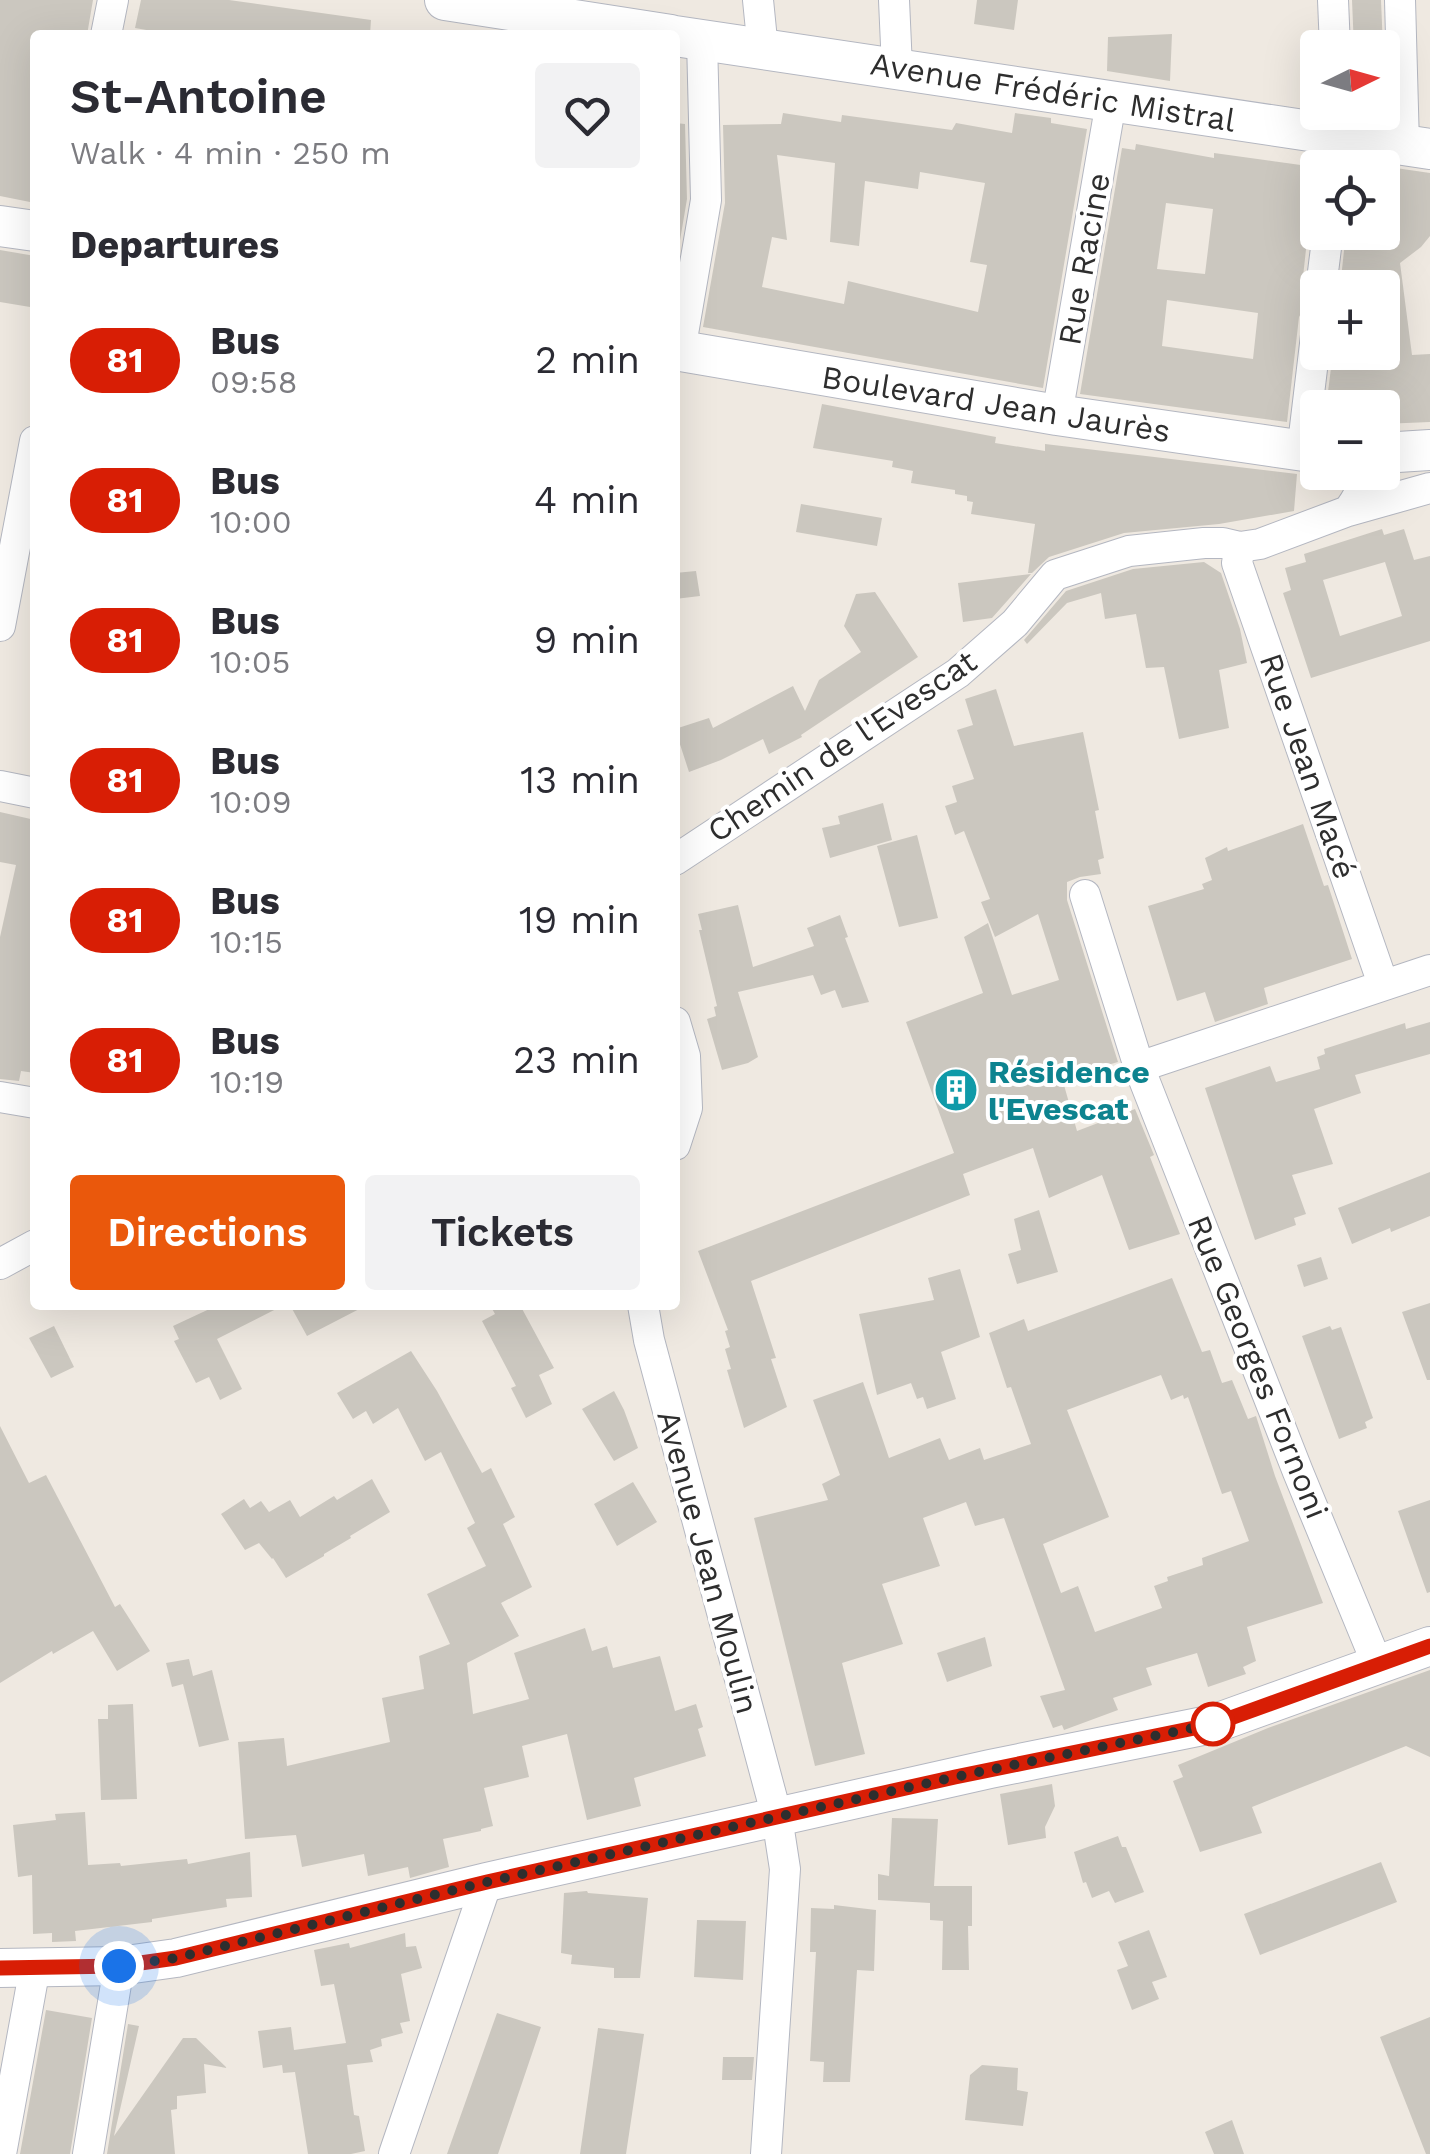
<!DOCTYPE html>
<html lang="en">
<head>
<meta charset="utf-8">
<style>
  :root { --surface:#fff; --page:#f2f2f3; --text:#2b2b33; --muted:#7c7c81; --accent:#ea580c }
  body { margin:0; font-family:"Work Sans",sans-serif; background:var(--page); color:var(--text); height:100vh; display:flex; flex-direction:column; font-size:38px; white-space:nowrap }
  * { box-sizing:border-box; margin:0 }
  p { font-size:32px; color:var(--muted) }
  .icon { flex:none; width:55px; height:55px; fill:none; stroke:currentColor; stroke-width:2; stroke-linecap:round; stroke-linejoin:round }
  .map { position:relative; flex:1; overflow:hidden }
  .panel { position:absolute; left:30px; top:30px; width:650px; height:1280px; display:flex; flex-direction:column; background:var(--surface); border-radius:10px; box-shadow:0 10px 40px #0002 }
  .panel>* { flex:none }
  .badge { padding:0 20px; border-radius:32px; font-size:35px; line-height:65px }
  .needle { width:65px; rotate:85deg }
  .tools { position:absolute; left:1300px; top:30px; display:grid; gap:20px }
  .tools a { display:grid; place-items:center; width:100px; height:100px; border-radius:10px; background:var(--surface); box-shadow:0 10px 40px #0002; font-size:50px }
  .you { position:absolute; width:50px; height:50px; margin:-25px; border:8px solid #fff; border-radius:50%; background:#1a73e8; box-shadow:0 0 0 15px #1a73e833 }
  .map>.badge { position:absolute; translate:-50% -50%; box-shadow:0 0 0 5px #fff }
  h2 { padding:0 40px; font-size:38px; line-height:90px }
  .round { display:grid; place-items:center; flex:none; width:105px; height:105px; border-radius:10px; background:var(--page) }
  .summary { display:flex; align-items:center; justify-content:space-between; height:170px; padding:0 40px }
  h1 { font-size:48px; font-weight:600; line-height:75px }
  .action { display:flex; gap:20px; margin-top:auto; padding:20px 40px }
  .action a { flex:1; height:115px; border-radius:10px; background:var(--accent); color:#fff; font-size:40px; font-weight:600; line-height:115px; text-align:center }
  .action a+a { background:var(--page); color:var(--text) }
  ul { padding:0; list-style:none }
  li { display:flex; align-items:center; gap:30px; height:140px; padding:0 40px }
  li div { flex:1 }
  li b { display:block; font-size:38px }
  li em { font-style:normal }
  li .badge { min-width:110px; font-weight:700; text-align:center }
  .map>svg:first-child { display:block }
  .building { fill:#cbc7bf; fill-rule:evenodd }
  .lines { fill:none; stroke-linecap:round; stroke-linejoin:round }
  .minor-casing { stroke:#b4b7c1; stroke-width:32 }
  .tertiary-casing { stroke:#b4b7c1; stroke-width:40 }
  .secondary-casing { stroke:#b4b7c1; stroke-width:42 }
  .minor { stroke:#fff; stroke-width:30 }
  .tertiary { stroke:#fff; stroke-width:38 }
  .secondary { stroke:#fff; stroke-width:40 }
  .line-casing { stroke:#fff; stroke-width:22 }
  .line { stroke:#d81e05; stroke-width:15 }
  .walk { stroke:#2e2e2e; stroke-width:10; stroke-dasharray:0 18 }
  .stop-dot { fill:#fff; stroke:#d81e05; stroke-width:5 }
  .labels { text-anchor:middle; stroke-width:8; stroke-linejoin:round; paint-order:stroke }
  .street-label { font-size:32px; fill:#2e2e2e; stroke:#fff }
  .culture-label { font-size:32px; font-weight:bold; fill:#0d838f; stroke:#fff; text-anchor:start }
</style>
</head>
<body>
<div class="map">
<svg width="1430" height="2154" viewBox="0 0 1430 2154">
  <rect width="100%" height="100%" fill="#efe9e1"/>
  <!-- building -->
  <path class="building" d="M 0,0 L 93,0 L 87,35 L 35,35 L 35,203 L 0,196 Z
    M 141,0 L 229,0 L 371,20 L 370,35 L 175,35 L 135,28 Z
    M 977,0 L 1018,0 L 1014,30 L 974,24 Z
    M 1352,0 L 1381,0 L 1383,48 L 1354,48 Z
    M 1172,34 L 1170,81 L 1107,71 L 1108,37 Z
    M 783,113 L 841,122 L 842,115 L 952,130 L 956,123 L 1012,133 L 1015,113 L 1051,118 L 1051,123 L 1087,129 L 1043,388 L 703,327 L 725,203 L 723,125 L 781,124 ZM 777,155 L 835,163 L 830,242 L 859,246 L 865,181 L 918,189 L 920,172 L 985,183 L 970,262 L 987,265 L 978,312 L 848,281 L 844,304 L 762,287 L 772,237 L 787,240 Z
    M 675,123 L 685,124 L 687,199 L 675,270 Z
    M 1136,144 L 1214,158 L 1214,153 L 1315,167 L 1302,286 L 1305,298 L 1305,306 L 1299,317 L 1287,422 L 1080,394 L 1122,148 L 1135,150 ZM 1166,203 L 1213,209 L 1205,274 L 1157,269 ZM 1167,300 L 1258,313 L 1253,359 L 1162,346 Z
    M 1382,166 L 1430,173 L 1430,236 L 1421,247 L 1400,263 L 1412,355 L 1430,354 L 1430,422 L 1382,424 L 1382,408 L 1326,408 L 1333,352 L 1382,352 L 1382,288 L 1340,288 L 1346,232 L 1382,232 Z
    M 0,250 L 35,256 L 35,279 L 30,307 L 0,302 Z
    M 822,404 L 996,437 L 995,443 L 1045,451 L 1045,444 L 1297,474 L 1294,511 L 1219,524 L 1124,533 L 1049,557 L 1032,573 L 1028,573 L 1035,524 L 971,514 L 973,502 L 967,501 L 967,496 L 955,494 L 955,490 L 911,483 L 913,471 L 892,467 L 893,461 L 813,448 Z
    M 801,504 L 882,518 L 877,546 L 796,532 Z
    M 1382,529 L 1384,535 L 1404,529 L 1414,560 L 1430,556 L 1430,641 L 1311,678 L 1283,593 L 1291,590 L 1285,568 L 1306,562 L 1304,554 ZM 1385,562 L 1402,616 L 1340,636 L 1323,580 Z
    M 1204,562 L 1221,573 L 1240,629 L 1247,663 L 1219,670 L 1229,728 L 1179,739 L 1164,667 L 1146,668 L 1136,614 L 1105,619 L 1101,593 L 1067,603 L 1027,644 L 1024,640 L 1066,591 L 1133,569 Z
    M 696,571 L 700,596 L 675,599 L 675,573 Z
    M 1031,574 L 992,618 L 963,622 L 958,583 Z
    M 875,592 L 918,657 L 801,735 L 802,737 L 769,754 L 763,739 L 721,760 L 689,772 L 675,729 L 709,718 L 713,728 L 793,686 L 805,711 L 819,680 L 861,652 L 844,626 L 856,594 Z
    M 996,689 L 1014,746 L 1083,732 L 1099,810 L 1095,811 L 1104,858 L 1098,860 L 1101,874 L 1080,877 L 1067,882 L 1067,900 L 1118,1062 L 1062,1078 L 1077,1131 L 1135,1109 L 1154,1155 L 1150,1157 L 1180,1234 L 1129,1250 L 1102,1175 L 1049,1198 L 1033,1148 L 963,1174 L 970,1195 L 751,1281 L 776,1358 L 771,1359 L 787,1407 L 744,1428 L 727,1370 L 731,1369 L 725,1349 L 730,1347 L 725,1331 L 728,1330 L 698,1251 L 954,1153 L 906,1022 L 983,993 L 964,937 L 988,923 L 1012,995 L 1059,980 L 1038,914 L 995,937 L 981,902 L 990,899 L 964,831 L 955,835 L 945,806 L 957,802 L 952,786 L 974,779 L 957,730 L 973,725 L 965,699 Z
    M 883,803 L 892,840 L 830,858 L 822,828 L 840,824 L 838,816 Z
    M 0,812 L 35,820 L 35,1073 L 21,1071 L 19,1081 L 0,1079 L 0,937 L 16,865 L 0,862 Z
    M 1303,824 L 1324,886 L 1328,885 L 1352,959 L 1264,988 L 1268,1004 L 1215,1022 L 1205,992 L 1177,1001 L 1148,906 L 1204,889 L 1202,884 L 1212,880 L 1205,858 L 1227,847 L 1228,851 Z
    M 917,835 L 938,918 L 899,927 L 877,846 Z
    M 738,905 L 753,967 L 814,946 L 807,928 L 840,915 L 848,937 L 845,938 L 869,1002 L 842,1008 L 835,990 L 821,995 L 813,975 L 738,992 L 758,1057 L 748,1063 L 722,1070 L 707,1019 L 716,1016 L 714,1007 L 717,1006 L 699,930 L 702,930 L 698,914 Z
    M 1430,1022 L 1430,1054 L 1355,1075 L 1361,1093 L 1314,1109 L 1333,1164 L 1292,1175 L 1306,1214 L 1294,1218 L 1296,1225 L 1255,1240 L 1205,1088 L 1270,1066 L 1276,1082 L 1320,1069 L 1317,1057 L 1325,1054 L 1324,1049 L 1405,1023 L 1406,1029 Z
    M 1430,1172 L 1430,1216 L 1391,1232 L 1390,1228 L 1352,1244 L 1338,1208 Z
    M 1039,1210 L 1058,1272 L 1017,1284 L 1008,1254 L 1021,1250 L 1014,1219 Z
    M 1321,1257 L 1328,1279 L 1304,1287 L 1297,1265 Z
    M 960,1269 L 980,1337 L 941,1352 L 956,1399 L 927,1409 L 923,1397 L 917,1399 L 911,1383 L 877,1395 L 859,1314 L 934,1300 L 928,1278 Z
    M 1172,1278 L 1202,1352 L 1210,1350 L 1222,1383 L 1232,1380 L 1248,1419 L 1256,1416 L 1275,1476 L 1323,1603 L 1247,1627 L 1256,1661 L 1243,1667 L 1246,1674 L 1208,1687 L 1197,1653 L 1146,1668 L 1152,1685 L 1113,1698 L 1118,1710 L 1064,1730 L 1062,1725 L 1053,1728 L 1040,1696 L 1065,1690 L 1004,1518 L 975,1526 L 966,1502 L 923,1518 L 940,1566 L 882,1584 L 903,1644 L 842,1663 L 865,1754 L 815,1766 L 754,1518 L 828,1500 L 822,1484 L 840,1475 L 813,1400 L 863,1382 L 889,1458 L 940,1438 L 949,1460 L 980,1448 L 984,1460 L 1031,1444 L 1011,1387 L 1007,1388 L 989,1333 L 1024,1319 L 1028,1331 ZM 1161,1375 L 1171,1400 L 1183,1395 L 1184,1399 L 1188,1397 L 1222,1494 L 1231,1491 L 1249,1541 L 1202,1558 L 1203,1565 L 1167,1577 L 1168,1581 L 1154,1586 L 1162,1608 L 1095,1632 L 1078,1586 L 1061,1593 L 1043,1544 L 1109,1517 L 1067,1410 Z
    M 1430,1303 L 1430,1380 L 1427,1380 L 1402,1312 Z
    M 218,1305 L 284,1305 L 217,1339 L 242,1389 L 220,1400 L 209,1377 L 196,1383 L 174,1341 L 179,1339 L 173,1326 Z
    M 290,1305 L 367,1305 L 307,1336 Z
    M 490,1305 L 520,1305 L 554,1368 L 539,1375 L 552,1404 L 526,1418 L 511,1388 L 516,1386 L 482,1321 L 495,1314 Z
    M 54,1326 L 74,1367 L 51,1378 L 29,1338 Z
    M 1330,1326 L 1332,1330 L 1341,1327 L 1373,1418 L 1365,1422 L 1367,1428 L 1339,1439 L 1302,1336 Z
    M 411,1351 L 437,1391 L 482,1473 L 491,1468 L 515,1517 L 503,1524 L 532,1587 L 501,1603 L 519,1636 L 467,1663 L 473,1714 L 529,1699 L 514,1653 L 585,1628 L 592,1651 L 607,1646 L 613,1668 L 660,1656 L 675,1711 L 696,1704 L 703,1727 L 698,1729 L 706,1756 L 634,1778 L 641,1806 L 587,1820 L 567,1734 L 522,1746 L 529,1777 L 484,1788 L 493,1826 L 481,1829 L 481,1831 L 443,1839 L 449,1867 L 410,1878 L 408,1867 L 368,1876 L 364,1854 L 302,1867 L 296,1835 L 245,1839 L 238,1742 L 284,1738 L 287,1766 L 390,1742 L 382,1698 L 424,1689 L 419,1656 L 450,1644 L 427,1594 L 486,1566 L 467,1528 L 475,1523 L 441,1452 L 425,1461 L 398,1408 L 373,1424 L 366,1411 L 353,1419 L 337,1393 Z
    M 614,1391 L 624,1410 L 638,1448 L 614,1461 L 582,1409 Z
    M 0,1426 L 29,1483 L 46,1475 L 115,1607 L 120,1604 L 150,1651 L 117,1671 L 93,1631 L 53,1654 L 52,1651 L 0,1683 Z
    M 372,1479 L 390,1512 L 350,1536 L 351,1538 L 324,1554 L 324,1556 L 286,1578 L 273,1558 L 272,1559 L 259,1543 L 245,1550 L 221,1514 L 244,1499 L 250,1508 L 261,1501 L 269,1512 L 290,1500 L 300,1517 L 334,1496 L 337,1500 Z
    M 633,1482 L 657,1522 L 617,1546 L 594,1504 Z
    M 1430,1500 L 1430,1592 L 1427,1593 L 1398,1511 Z
    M 985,1637 L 992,1666 L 947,1682 L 937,1653 Z
    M 189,1659 L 193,1676 L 212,1670 L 229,1740 L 199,1747 L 183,1684 L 172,1687 L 166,1663 Z
    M 1430,1670 L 1430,1757 L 1406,1746 L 1252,1807 L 1262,1833 L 1200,1852 L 1173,1781 L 1183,1777 L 1178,1765 L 1268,1728 Z
    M 133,1704 L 137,1799 L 101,1800 L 98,1719 L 108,1719 L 108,1705 Z
    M 1052,1784 L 1055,1806 L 1045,1827 L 1046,1838 L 1008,1845 L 1000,1794 Z
    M 85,1812 L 88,1865 L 120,1863 L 121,1866 L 187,1859 L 188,1864 L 250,1852 L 252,1897 L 226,1899 L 227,1907 L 152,1919 L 152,1922 L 75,1931 L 76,1941 L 52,1942 L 52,1933 L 33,1934 L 32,1875 L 18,1877 L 13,1825 L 56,1820 L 55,1814 Z
    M 892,1818 L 938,1819 L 934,1886 L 972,1886 L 972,1926 L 968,1926 L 969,1970 L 942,1970 L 943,1921 L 930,1920 L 930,1903 L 878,1900 L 878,1874 L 889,1876 Z
    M 1118,1836 L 1122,1847 L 1126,1847 L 1144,1892 L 1115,1903 L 1109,1891 L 1092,1898 L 1086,1882 L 1083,1883 L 1074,1852 Z
    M 1381,1862 L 1397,1902 L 1260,1955 L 1244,1914 Z
    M 587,1891 L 588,1893 L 648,1898 L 640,1978 L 614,1978 L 614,1968 L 571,1964 L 572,1955 L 561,1953 L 564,1893 Z
    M 834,1905 L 876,1910 L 874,1971 L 857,1970 L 850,2082 L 823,2082 L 824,2062 L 810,2061 L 816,1952 L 810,1952 L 811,1908 L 834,1909 Z
    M 697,1920 L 746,1921 L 743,1980 L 694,1977 Z
    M 1149,1930 L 1167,1977 L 1152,1982 L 1159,1999 L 1132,2010 L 1117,1970 L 1128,1966 L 1118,1942 Z
    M 405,1933 L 406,1947 L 416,1946 L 422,1968 L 401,1974 L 410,2021 L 400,2023 L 403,2033 L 381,2039 L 382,2046 L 370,2050 L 373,2062 L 347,2065 L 354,2115 L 359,2116 L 365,2151 L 351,2154 L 308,2154 L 295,2072 L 283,2073 L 282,2065 L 263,2068 L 258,2031 L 291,2027 L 294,2050 L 346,2043 L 334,1984 L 321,1986 L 314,1950 L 349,1943 L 350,1948 Z
    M 46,2010 L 92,2018 L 70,2154 L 20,2154 Z
    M 497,2013 L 541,2027 L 498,2154 L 447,2154 Z
    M 1430,2017 L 1430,2154 L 1426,2154 L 1380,2037 Z
    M 128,2024 L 139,2026 L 114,2136 L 183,2038 L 196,2038 L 227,2068 L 204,2064 L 206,2093 L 177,2096 L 177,2109 L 171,2110 L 175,2154 L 107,2154 Z
    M 598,2028 L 644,2034 L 626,2154 L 580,2154 Z
    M 723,2057 L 754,2057 L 752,2080 L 722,2080 Z
    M 982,2065 L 1018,2068 L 1017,2090 L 1028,2092 L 1023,2126 L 965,2120 L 970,2075 Z
    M 1232,2120 L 1244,2154 L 1214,2154 L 1205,2132 Z"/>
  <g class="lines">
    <defs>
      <path id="minor" d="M 758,0 L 763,50
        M 894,0 L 897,68
        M 1333,0 L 1335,48
        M 1400,0 L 1404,145
        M 106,35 L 113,0
        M 1335,168 L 1339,135 L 1338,112
        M 1321,288 L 1328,232
        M 680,351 L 706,200 L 702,40
        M 1057,415 L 1111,102
        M 1302,452 L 1318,319
        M 1348,511 L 1430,488
        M 1240,547 L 1237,563 L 1383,984
        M 0,626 L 35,441
        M 0,786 L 35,793
        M 675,860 L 958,673 L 1015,623 L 1055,575 L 1129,551 L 1204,543 L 1223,543 L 1240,547 L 1260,544 L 1348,511 C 1358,498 1363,488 1364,472
        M 1085,895 L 1139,1067 L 1298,1472 L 1378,1666
        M 675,1022 L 685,1056 L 687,1108 L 675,1145
        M 1139,1067 L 1430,970
        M 0,1097 L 35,1103
        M 0,1264 L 35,1245
        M 643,1305 L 649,1340 L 777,1817 L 785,1869 L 766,2154
        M 1,2154 L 35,1967
        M 88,2154 L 119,1966
        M 394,2154 L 487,1882"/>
      <path id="tertiary" d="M 0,1968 L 119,1966 L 176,1958 L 487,1882 L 990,1769 L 1213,1724 L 1430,1646"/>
      <path id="secondary" d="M 445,0 L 671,35
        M 675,36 L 1430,149
        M 0,226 L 35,231
        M 675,350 L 1057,415 L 1318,453
        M 1382,453 L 1430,450"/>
    </defs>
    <!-- minor casing -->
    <use href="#minor" class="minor-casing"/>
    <!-- tertiary casing -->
    <use href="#tertiary" class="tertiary-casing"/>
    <!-- secondary casing -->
    <use href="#secondary" class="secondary-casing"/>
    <!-- minor -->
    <use href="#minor" class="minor"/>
    <!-- tertiary -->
    <use href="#tertiary" class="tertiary"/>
    <!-- secondary -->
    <use href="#secondary" class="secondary"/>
  </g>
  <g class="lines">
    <defs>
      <path id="line" d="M 0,1968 L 119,1966 L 176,1958 L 487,1882 L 955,1777 L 1214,1724 L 1430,1646"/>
    </defs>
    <!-- line casing -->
    <use href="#line" class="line-casing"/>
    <!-- line -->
    <use href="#line" class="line"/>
    <!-- walk -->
    <path class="walk" d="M 119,1966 L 176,1958 L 487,1882 L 955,1777 L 1213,1724"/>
  </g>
  <!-- icons -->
  <defs>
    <symbol id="building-disc" viewBox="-11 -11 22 22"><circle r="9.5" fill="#0f9aa8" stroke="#fff"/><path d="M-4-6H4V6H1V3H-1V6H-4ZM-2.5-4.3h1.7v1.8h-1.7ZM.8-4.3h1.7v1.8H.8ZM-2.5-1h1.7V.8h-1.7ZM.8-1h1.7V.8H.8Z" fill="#fff"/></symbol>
  </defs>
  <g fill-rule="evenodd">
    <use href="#building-disc" x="931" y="1065" width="50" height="50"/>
  </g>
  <!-- markers -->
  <circle class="stop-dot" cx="1213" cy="1724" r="20"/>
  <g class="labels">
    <!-- street labels -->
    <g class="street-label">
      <text transform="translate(1053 92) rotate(9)" y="11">Avenue Frédéric Mistral</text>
      <text transform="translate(1084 259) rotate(-80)" y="11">Rue Racine</text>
      <text transform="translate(996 404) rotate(9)" y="11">Boulevard Jean Jaurès</text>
      <text transform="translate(842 746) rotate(-34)" y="11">Chemin de l'Evescat</text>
      <text transform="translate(1308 766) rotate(71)" y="11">Rue Jean Macé</text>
      <text transform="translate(1258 1367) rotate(68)" y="11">Rue Georges Fornoni</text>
      <text transform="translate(708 1562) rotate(75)" y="11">Avenue Jean Moulin</text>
    </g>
    <!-- culture labels -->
    <g class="culture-label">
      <text x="988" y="1083">Résidence<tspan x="988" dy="37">l'Evescat</tspan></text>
    </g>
  </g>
</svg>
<div class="tools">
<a><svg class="needle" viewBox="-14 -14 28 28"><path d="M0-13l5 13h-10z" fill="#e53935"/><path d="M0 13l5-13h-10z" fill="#7c7c81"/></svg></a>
<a><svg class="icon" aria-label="locate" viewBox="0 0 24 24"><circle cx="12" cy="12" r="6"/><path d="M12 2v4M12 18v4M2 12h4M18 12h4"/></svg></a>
<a>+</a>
<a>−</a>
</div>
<div class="you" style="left:119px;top:1966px"></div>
<section class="panel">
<div class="summary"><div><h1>St-Antoine</h1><p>Walk · 4 min · 250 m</p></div><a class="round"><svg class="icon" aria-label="heart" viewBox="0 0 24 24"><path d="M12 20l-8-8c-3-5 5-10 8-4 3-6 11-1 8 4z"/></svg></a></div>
<h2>Departures</h2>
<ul>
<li><span class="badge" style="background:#d81e05;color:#fff">81</span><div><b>Bus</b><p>09:58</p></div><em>2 min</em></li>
<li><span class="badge" style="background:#d81e05;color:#fff">81</span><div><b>Bus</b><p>10:00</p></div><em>4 min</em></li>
<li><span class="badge" style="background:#d81e05;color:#fff">81</span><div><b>Bus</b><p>10:05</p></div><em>9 min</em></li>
<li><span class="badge" style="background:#d81e05;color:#fff">81</span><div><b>Bus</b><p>10:09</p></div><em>13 min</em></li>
<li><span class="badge" style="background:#d81e05;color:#fff">81</span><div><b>Bus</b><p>10:15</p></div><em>19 min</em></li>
<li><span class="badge" style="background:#d81e05;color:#fff">81</span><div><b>Bus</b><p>10:19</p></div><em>23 min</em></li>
</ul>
<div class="action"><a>Directions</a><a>Tickets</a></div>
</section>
</div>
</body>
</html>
